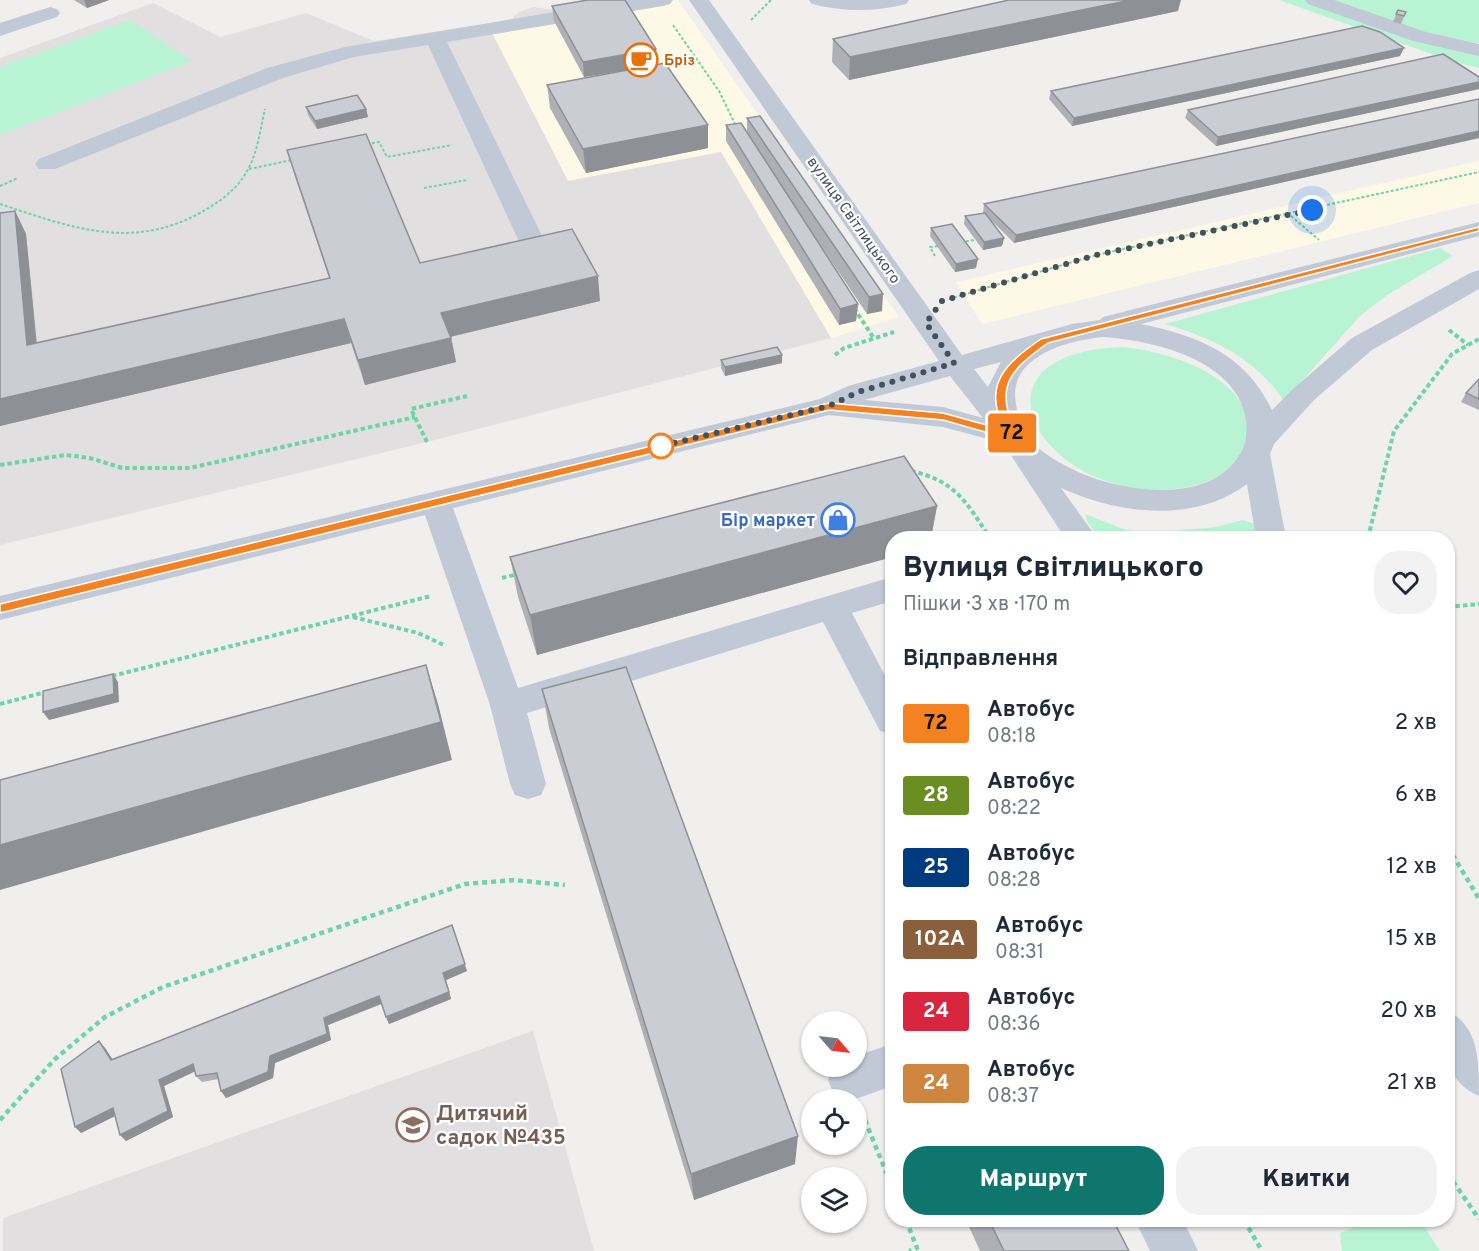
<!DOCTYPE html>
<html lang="uk">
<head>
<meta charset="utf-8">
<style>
  :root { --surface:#fff; --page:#f2f2f3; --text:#1f2937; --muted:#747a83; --accent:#0f766e }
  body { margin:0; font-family:Overpass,sans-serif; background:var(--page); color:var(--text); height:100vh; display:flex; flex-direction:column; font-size:22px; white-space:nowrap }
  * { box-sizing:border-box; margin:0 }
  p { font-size:20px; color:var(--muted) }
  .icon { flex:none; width:33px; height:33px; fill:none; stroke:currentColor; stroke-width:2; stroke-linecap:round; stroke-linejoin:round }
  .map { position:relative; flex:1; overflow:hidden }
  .sheet { position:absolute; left:885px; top:531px; width:570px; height:696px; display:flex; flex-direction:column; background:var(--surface); border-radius:24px; box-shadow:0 2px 4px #0004 }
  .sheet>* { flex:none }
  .badge { padding:0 12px; border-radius:4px; font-size:21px; line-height:39px }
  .needle { width:39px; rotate:118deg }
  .fabs { position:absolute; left:801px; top:1011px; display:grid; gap:12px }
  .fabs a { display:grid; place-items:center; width:66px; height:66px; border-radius:50%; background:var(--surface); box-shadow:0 2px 4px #0004; font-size:30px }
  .you { position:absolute; width:30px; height:30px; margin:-15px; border:4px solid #fff; border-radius:50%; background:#1a73e8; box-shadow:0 0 0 9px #1a73e833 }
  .map>.badge { position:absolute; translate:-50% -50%; box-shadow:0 0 0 3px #fff }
  h2 { padding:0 18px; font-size:22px; line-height:54px }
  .round { display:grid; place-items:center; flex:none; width:63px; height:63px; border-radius:24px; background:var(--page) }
  .overview { display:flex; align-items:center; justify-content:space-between; height:102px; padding:0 18px }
  h1 { font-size:28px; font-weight:800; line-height:45px }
  .button { display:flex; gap:12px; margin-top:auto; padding:12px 18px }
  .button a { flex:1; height:69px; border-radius:24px; background:var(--accent); color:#fff; font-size:24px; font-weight:800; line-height:69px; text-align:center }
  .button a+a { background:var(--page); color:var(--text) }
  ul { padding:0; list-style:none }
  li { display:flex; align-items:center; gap:18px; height:72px; padding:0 18px }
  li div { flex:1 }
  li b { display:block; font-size:22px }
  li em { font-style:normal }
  li .badge { min-width:66px; font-weight:700; text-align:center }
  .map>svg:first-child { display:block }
  .commercial { fill:#fef8e6 }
  .education { fill:#e2dfe0 }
  .green { fill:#b8f3d3 }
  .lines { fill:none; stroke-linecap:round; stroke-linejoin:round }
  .path-far2 { stroke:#6dd4a9; stroke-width:2; stroke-dasharray:3 2; stroke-linecap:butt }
  .path-far1 { stroke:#6dd4a9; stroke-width:4; stroke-dasharray:4.5 3; stroke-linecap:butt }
  .path { stroke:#6dd4a9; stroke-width:4.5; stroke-dasharray:5 4; stroke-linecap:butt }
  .minor { fill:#c0c9d5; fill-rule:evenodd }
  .wall { fill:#aeb0b6 }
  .shaded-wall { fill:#8d9094 }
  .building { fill:#cacdd4; stroke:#8d9094; stroke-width:1.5 }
  .line { fill:#f58220; stroke:#fff; stroke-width:1.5 }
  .walk { stroke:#45505e; stroke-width:6; stroke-dasharray:0 10.8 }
  .stop-dot { fill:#fff; stroke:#f58220; stroke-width:3 }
  .labels { text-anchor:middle; stroke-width:4.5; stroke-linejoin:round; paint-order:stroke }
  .far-food-label { font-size:15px; font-weight:bold; fill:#c56008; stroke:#fff; text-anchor:start }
  .far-street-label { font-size:15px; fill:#45505e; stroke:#fff }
  .shop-label { font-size:18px; font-weight:bold; fill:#366cbe; stroke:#fff; text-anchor:end }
  .near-education-label { font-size:21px; font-weight:bold; fill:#785e54; stroke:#fff; text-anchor:start }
</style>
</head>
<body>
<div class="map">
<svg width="1479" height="1251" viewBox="0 0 1479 1251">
  <rect width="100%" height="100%" fill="#f1eeee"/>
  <!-- commercial -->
  <path class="commercial" d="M 630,0 L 678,0 L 899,317 L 831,338 L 721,152 L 568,181 L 491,31 Z
    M 1479,161 L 1479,203 L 982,324 L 956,282 Z"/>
  <!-- education -->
  <path class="education" d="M 630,0 L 491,31 L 568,181 L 721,152 L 831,338 L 427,442 L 0,545 L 0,58 L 153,3 L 220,37 L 306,13 L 374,41 L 511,20 L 518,13 L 533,7 L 555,10 Z
    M 533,1031 L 594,1251 L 3,1251 L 3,1218 Z"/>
  <!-- green -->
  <path class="green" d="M 1279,0 L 1305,0 L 1479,53 L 1479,68 L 1454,62 Z
    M 1328,0 L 1479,0 L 1479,43 L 1444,39 Z
    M 130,20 L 192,61 L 0,135 L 0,67 Z
    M 1440,248 L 1453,256 L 1387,295 L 1360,316 L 1284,401 C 1255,358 1213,338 1165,324 Z
    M 1122,347 C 1170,351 1267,381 1245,448 C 1238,469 1213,481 1192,486 C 1054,516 946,354 1122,347 Z
    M 1085,514 L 1126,530 L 1154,533 L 1216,527 L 1242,520 L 1260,525 L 1256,538 L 1100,538 L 1088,523 Z
    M 1373,1220 L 1420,1220 L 1440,1251 L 1342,1251 L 1340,1233 Z"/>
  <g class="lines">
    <!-- path-far2 -->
    <path class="path-far2" d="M 751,20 L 771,0
      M 673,25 L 719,91 L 737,128
      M 367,144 L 379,142 L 387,157 L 452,145
      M 249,169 L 292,160
      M 0,186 L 18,178
      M 424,188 L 467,180
      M 0,204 C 70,227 130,251 200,213 C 218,203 237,190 247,171 C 258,152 260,130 265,109
      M 1291,216 L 1319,240
      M 961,242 L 975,240
      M 935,256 L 930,247 L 939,246
      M 949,299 L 1096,255 L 1479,172"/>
    <!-- path-far1 -->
    <path class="path-far1" d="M 854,308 L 873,337
      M 1449,330 L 1468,345
      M 835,355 L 844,348 L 894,332
      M 427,442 L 411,409 L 467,396
      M 0,465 L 66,455 L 90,458 L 122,468 L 190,468 L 415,417
      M 911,471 C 956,481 966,502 990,538
      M 1368,538 L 1394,431 L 1452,354 L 1479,339
      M 502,578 L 518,574
      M 1448,607 L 1479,604
      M 353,617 L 418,633 L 446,646
      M 112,676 L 431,596
      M 0,704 L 46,692"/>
    <!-- path -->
    <path class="path" d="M 1448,847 L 1479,899
      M 0,1120 L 55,1059 L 105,1017 L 163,987 L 465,884 L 514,880 L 565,885
      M 865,1120 L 892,1187
      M 1448,1174 L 1479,1219
      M 906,1220 L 917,1248 L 909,1251
      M 1244,1220 L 1262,1251"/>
    <!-- minor -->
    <path class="minor" d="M 626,0 L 673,0 L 670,4 L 663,6 L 447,42 L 548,248 L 544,253 L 535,256 L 526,253 L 522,248 L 428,45 L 354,57 L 283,78 L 55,169 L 39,169 L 35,164 L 39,159 L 267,68 L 345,47 Z
      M 689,0 L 709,0 L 962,355 L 1072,324 L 1100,320 L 1103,317 L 1479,222 L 1479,236 L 1141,324 C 1199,336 1245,354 1272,410 L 1294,388 L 1352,338 L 1470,273 L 1479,270 L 1479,289 L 1372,350 L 1314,400 L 1274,444 L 1270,454 L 1286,538 L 1256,538 L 1247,484 C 1194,524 1118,514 1061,488 L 1097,538 L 1065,538 L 1003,443 L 943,427 L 829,415 L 453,508 L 518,688 L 892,577 L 892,601 L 852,613 L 892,689 L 892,735 L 880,731 L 823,622 L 527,713 L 546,784 L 541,795 L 528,799 L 515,795 L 510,784 L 490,705 L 425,515 L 0,620 L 0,596 L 820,399 L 848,386 L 939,361 ZM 1102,337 C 1152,340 1236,359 1246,419 C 1247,431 1247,444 1240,454 C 1210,506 1121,492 1076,471 C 1044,455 1022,442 1016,404 C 1007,356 1067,341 1102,337 ZM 1001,362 L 988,387 L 974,369 ZM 950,376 L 983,418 L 943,407 L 864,400 Z
      M 809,0 L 909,0 L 906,4 C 874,12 844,12 812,4 Z
      M 1305,0 L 1334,0 L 1426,32 L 1479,44 L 1479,56 L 1413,41 L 1308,4 Z
      M 50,7 L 57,9 L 60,13 L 57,17 L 0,36 L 0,23 Z
      M 1448,1011 C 1479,1027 1479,1060 1479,1096 C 1443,1081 1444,1045 1448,1011 Z
      M 892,1044 L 892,1086 L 853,1100 L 834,1095 L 828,1080 L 833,1066 L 856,1066 L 856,1056 Z
      M 1135,1220 L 1183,1220 L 1198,1251 L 1150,1251 Z"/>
  </g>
  <!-- wall -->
  <path class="wall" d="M 74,0 L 109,0 L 87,8 Z
    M 552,6 L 657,64 L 708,125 L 708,148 L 586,173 L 550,108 L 547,85 L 621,71 L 584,77 L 554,21 Z
    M 1398,10 L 1406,12 L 1401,24 L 1393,22 Z
    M 1178,11 L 849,80 L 832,62 L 833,39 Z
    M 1400,56 L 1072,126 L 1049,99 L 1051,91 Z
    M 1479,77 L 1479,89 L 1216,146 L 1185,118 L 1188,110 Z
    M 1479,99 L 1479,138 L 1014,243 L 991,220 L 1004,238 L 1002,246 L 983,250 L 964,224 L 965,216 L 983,213 L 984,204 Z
    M 306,107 L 366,109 L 368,117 L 317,129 L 308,115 Z
    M 747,118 L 882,311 L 867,314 L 788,197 L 858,304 L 856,321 L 839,325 L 726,141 L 726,125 L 747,132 Z
    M 287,150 L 420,263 L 600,301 L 451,336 L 456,362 L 365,385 L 351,343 L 0,426 L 0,213 L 15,211 L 26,234 L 37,343 L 329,278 L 294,173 Z
    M 931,228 L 976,268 L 955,272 L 930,236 Z
    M 782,355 L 782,363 L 725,376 L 721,368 L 721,360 Z
    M 1479,379 L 1479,410 L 1461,402 L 1466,393 Z
    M 937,506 L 931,538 L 892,538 L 892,557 L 537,655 L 518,597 L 510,557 Z
    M 542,689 L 795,1164 L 694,1200 L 549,728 Z
    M 467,971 L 446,980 L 451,999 L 389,1024 L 382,1004 L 328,1025 L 331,1040 L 275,1063 L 273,1078 L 226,1098 L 219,1079 L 202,1082 L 196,1076 L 195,1071 L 164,1086 L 173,1117 L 126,1141 L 115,1116 L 81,1133 L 99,1041 L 105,1048 L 112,1059 Z
    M 966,1220 L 1113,1220 L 1129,1251 L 980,1251 Z"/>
  <!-- shaded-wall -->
  <path class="shaded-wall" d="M 84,0 L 109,0 L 87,8 Z
    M 1131,0 L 1181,0 L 1178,11 L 849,80 L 850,57 Z
    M 1404,48 L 1400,56 L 1072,126 L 1074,118 Z
    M 656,49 L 657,65 L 584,77 L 583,62 Z
    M 1479,82 L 1479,89 L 1216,146 L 1218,137 Z
    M 366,109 L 368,117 L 317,129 L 315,121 Z
    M 708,125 L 708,148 L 586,173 L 583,149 Z
    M 1479,131 L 1479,138 L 1014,243 L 1016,235 Z
    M 15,211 L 26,234 L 39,370 L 27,345 Z
    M 1004,238 L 1002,246 L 983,250 L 984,242 Z
    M 978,259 L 976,268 L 955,272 L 956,264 Z
    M 598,276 L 600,301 L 446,338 L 441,313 Z
    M 883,294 L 882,311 L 867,314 L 869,297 Z
    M 858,304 L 856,321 L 839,325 L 840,309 Z
    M 344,319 L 351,343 L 0,426 L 0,399 Z
    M 451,338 L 456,362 L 365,385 L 358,360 Z
    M 782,355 L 782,363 L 725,376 L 725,367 Z
    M 937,506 L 931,538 L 892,538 L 892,557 L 537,655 L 530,615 Z
    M 426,665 L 438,704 L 452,760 L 0,890 L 0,845 Z
    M 113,674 L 118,682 L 119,702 L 49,720 L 43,712 Z
    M 452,925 L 467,971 L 446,980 L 451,999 L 389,1024 L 386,1017 L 443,973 Z
    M 379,996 L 383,1003 L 328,1025 L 331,1040 L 275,1063 L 273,1078 L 226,1098 L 221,1091 L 324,1018 Z
    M 99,1041 L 105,1048 L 117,1066 L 111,1060 Z
    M 193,1064 L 198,1070 L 164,1086 L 173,1117 L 126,1141 L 120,1135 L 159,1080 Z
    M 113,1108 L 119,1114 L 81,1133 L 75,1127 Z
    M 798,1136 L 795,1164 L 694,1200 L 691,1174 Z"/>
  <!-- building -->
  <path class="building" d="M 588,0 L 625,0 L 656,49 L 583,62 L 552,6 Z
    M 1009,0 L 1131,0 L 850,57 L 833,39 Z
    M 1398,10 L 1406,12 L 1404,16 L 1396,14 Z
    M 1362,26 L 1380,32 L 1404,48 L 1074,118 L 1051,91 Z
    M 1443,54 L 1479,77 L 1479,82 L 1218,137 L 1188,110 Z
    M 665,63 L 708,125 L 583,149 L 547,85 Z
    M 357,95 L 366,109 L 315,121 L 306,107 Z
    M 1479,99 L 1479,131 L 1016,235 L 984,204 Z
    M 760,116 L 883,294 L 869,297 L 747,118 Z
    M 741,123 L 858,304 L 840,309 L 726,125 Z
    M 366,134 L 420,263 L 572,229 L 598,276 L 441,313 L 451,338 L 358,360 L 344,319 L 0,399 L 0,213 L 15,211 L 27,345 L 330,278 L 287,150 Z
    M 985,213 L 1004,238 L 984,242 L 965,216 Z
    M 952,224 L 978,259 L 956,264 L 931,228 Z
    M 777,347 L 782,355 L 725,367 L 721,360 Z
    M 1479,379 L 1479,399 L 1466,393 Z
    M 904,456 L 937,506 L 530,615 L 510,557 Z
    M 426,665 L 441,722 L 0,845 L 0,780 Z
    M 626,667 L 798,1136 L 691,1174 L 542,689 Z
    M 113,674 L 114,694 L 43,712 L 43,691 Z
    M 452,925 L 465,964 L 443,973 L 449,992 L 386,1017 L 379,996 L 324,1018 L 327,1034 L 270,1056 L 268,1072 L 221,1091 L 217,1073 L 196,1076 L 193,1064 L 159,1080 L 168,1111 L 120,1135 L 113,1108 L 75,1127 L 61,1069 L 99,1041 L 111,1060 Z
    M 989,1220 L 1113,1220 L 1129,1251 L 1004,1251 Z"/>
  <!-- line -->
  <path class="line" d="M 1479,227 L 1479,231 L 1048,343 C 1008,371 993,389 1018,436 L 1013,440 L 943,420 L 829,410 L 0,613 L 0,604 L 829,403 L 943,413 L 1005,430 C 981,385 1006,363 1041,339 Z"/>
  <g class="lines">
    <!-- walk -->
    <path class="walk" d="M 661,446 L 652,448 L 829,406 L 858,392 L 954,363 L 926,323 L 942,301 L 1096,255 L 1312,210"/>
  </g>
  <!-- icons -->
  <defs>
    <symbol id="cafe-ring" viewBox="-11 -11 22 22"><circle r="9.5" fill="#fff" stroke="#e8710a" stroke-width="1.5"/><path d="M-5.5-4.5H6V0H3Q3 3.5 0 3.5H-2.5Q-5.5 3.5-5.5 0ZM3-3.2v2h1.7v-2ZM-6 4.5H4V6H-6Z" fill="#e8710a"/></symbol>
    <symbol id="shop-ring" viewBox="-11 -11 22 22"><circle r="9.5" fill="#fff" stroke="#3f7fe0" stroke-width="1.5"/><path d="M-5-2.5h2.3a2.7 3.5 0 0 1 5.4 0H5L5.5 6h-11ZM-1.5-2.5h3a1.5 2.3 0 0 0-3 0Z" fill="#3f7fe0"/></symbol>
    <symbol id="school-ring" viewBox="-11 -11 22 22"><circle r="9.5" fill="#fff" stroke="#8d6e63" stroke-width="1.5"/><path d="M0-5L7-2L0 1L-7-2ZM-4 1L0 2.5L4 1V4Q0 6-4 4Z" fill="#8d6e63"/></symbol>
  </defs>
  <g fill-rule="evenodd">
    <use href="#cafe-ring" x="622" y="41" width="38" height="38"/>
    <use href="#shop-ring" x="819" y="501" width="38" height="38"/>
    <use href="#school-ring" x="394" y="1106" width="38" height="38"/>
  </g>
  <!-- markers -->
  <circle class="stop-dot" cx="661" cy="446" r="12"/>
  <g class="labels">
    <!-- far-food labels -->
    <g class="far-food-label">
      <text x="664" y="65">Бріз</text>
    </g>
    <!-- far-street labels -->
    <g class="far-street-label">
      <text transform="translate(854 220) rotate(55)" y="5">вулиця Світлицького</text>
    </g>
    <!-- shop labels -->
    <g class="shop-label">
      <text x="815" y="526">Бір маркет</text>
    </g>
    <!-- near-education labels -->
    <g class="near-education-label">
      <text x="436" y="1120">Дитячий<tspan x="436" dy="24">садок №435</tspan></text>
    </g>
  </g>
</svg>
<div class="fabs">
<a><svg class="needle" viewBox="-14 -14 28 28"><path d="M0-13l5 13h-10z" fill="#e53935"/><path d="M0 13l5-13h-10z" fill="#747a83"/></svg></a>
<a><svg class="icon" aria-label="locate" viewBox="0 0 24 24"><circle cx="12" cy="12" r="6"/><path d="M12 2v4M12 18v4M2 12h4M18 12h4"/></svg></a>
<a><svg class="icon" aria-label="layers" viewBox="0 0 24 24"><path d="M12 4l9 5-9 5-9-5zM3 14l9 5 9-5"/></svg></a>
</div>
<div class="you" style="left:1312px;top:210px"></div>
<b class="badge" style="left:1012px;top:433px;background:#f58220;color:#111">72</b>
<section class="sheet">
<div class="overview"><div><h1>Вулиця Світлицького</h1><p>Пішки · 3 хв · 170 m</p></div><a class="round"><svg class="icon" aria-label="heart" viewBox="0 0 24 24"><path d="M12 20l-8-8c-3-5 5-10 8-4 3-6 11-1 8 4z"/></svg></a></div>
<h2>Відправлення</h2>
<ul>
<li><span class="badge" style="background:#f58220;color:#111">72</span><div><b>Автобус</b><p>08:18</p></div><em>2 хв</em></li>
<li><span class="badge" style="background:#6b8e23;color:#fff">28</span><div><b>Автобус</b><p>08:22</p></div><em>6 хв</em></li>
<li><span class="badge" style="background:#003b80;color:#fff">25</span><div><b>Автобус</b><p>08:28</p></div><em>12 хв</em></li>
<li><span class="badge" style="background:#8b5e3c;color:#fff">102А</span><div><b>Автобус</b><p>08:31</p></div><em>15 хв</em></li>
<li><span class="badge" style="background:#d7263d;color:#fff">24</span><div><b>Автобус</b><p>08:36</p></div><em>20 хв</em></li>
<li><span class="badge" style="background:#cd853f;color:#fff">24</span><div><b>Автобус</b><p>08:37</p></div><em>21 хв</em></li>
</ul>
<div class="button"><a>Маршрут</a><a>Квитки</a></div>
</section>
</div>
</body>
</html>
